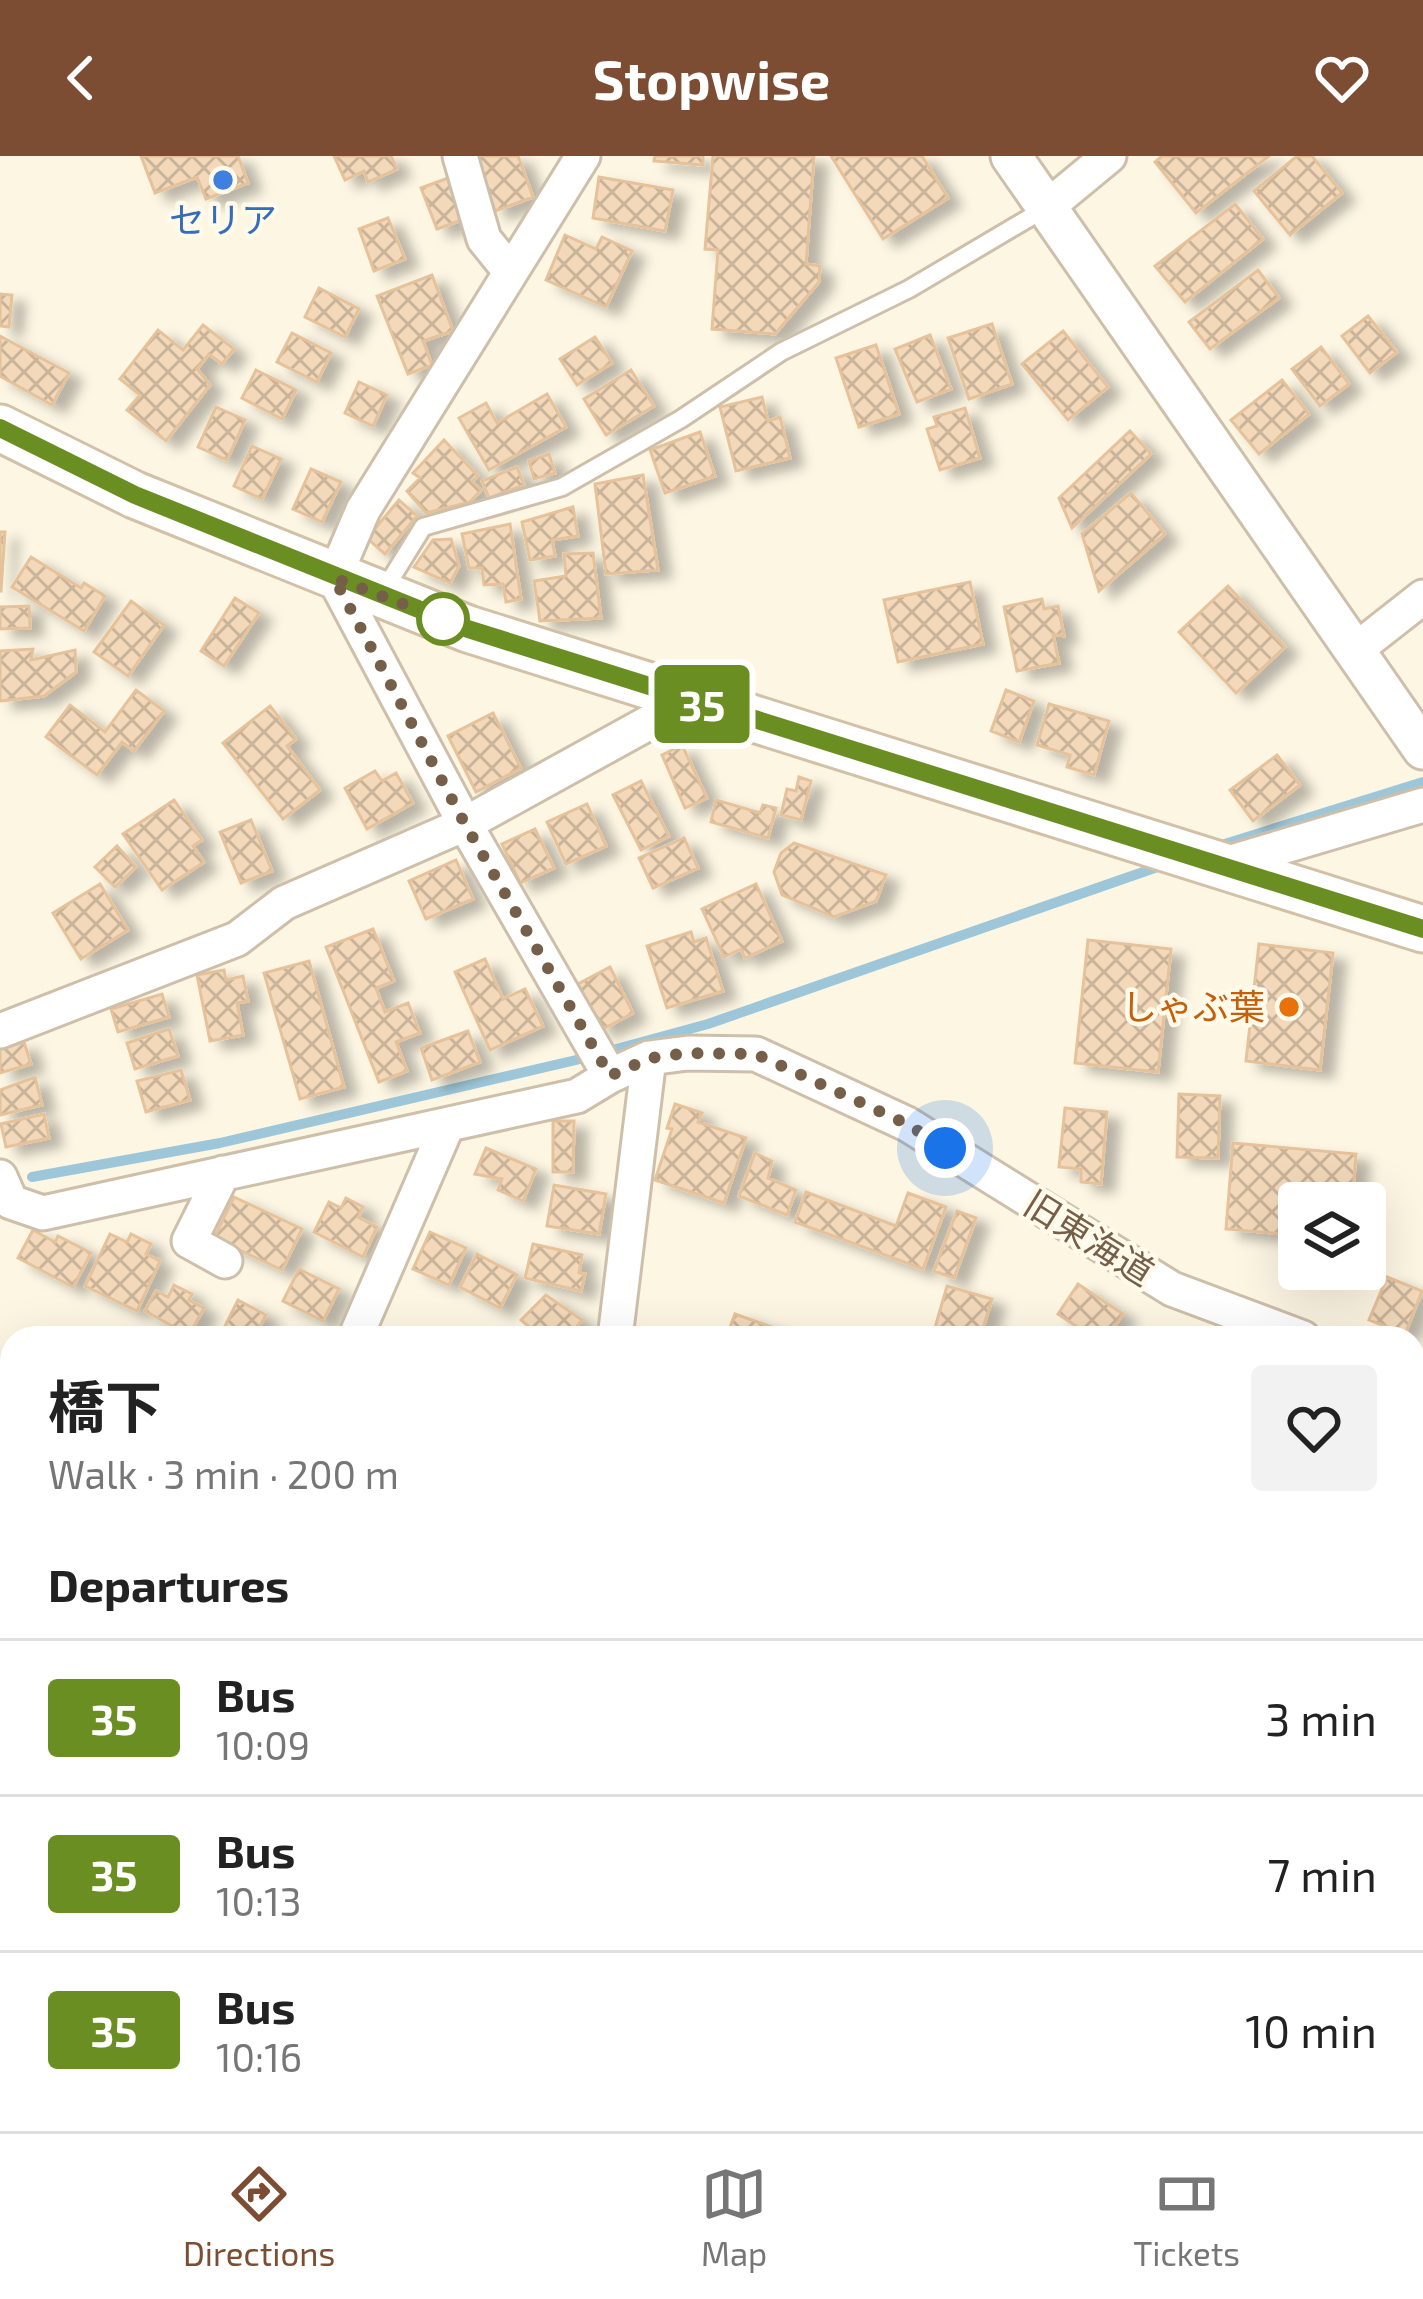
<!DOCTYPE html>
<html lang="en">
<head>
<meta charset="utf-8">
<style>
  :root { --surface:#fff; --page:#f2f2f2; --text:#222; --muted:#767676; --line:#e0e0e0; --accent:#7c4d32 }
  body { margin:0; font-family:"Exo 2","Noto Sans JP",sans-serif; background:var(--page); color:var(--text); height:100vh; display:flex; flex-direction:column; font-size:45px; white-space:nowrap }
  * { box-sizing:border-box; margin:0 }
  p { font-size:39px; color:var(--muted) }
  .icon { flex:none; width:66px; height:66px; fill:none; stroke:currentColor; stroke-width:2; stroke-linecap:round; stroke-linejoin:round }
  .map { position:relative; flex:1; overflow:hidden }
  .sheet { position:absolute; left:0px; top:1170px; width:1425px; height:807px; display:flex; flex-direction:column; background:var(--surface); border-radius:36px 36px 0 0; box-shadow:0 12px 48px #0002 }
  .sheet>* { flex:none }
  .badge { padding:0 24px; border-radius:9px; font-size:42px; line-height:78px }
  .tools { position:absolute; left:1278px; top:1026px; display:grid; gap:24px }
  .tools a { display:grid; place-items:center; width:108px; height:108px; border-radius:12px; background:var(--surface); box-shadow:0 12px 48px #0002; font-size:60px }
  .you { position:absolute; width:60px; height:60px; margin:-30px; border:9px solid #fff; border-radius:50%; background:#1a73e8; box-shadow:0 0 0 18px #1a73e833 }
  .map>.badge { position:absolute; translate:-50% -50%; box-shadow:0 0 0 6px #fff }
  h2 { padding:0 48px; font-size:45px; line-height:108px }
  .round { display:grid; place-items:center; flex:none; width:126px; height:126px; border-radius:12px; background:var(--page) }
  .head { display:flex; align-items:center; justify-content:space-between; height:204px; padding:0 48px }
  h1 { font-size:57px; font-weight:700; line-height:90px }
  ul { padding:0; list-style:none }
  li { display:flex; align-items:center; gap:36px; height:156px; padding:0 48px; border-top:3px solid var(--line) }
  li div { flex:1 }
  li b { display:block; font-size:45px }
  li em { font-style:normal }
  li .badge { min-width:132px; font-weight:700; text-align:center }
  header { display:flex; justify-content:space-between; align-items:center; height:156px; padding:0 48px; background:var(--accent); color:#fff; font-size:54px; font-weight:700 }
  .tabs { display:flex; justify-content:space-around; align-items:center; height:168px; border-top:3px solid var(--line); background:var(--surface); font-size:33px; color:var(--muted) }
  .tabs a { display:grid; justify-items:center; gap:6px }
  .tabs .active { color:var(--accent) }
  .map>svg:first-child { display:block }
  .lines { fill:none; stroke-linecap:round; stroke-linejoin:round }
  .stream { stroke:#9dc7d9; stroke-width:10 }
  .building { fill:url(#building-cross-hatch); stroke:#e6c29a; stroke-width:3; filter:url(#shadow) }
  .service-casing { stroke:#cebfaa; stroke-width:22 }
  .minor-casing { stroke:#cebfaa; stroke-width:39 }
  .tertiary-casing { stroke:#cebfaa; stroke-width:45 }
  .secondary-casing { stroke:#d2c0a7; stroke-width:51 }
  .path { stroke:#d8bc9d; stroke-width:6; stroke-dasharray:3 9; stroke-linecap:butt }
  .service { stroke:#fff; stroke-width:16 }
  .minor { stroke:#fff; stroke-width:33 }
  .tertiary { stroke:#fff; stroke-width:39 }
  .secondary { stroke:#fff; stroke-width:45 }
  .line-casing { stroke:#fff; stroke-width:27 }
  .line { stroke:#6b8e23; stroke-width:18 }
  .walk { stroke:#765f49; stroke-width:12; stroke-dasharray:0 21.6 }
  .shop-dot { fill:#3f7fe0; stroke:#fffaea; stroke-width:4.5 }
  .stop-dot { fill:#fff; stroke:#6b8e23; stroke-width:6 }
  .food-dot { fill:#e8710a; stroke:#fffaea; stroke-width:4.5 }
  .labels { text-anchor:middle; stroke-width:9; stroke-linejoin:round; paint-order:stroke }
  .shop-label { font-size:36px; fill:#366cbe; stroke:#fffaea }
  .food-label { font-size:36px; fill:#c56008; stroke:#fffaea; text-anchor:end }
  .street-label { font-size:36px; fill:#765f49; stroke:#fffaea }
</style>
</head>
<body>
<header><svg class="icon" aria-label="back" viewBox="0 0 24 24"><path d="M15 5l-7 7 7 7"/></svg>Stopwise<svg class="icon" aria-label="heart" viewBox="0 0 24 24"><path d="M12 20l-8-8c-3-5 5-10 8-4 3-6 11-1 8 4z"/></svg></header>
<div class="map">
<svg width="1423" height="1975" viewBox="0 0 1423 1975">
  <defs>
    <pattern id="building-cross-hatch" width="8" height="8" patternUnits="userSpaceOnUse" patternTransform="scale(3)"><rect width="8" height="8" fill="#f3d9ba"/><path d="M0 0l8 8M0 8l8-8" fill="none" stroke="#c9b399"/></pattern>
    <filter id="shadow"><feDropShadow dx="13" dy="8" stdDeviation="6" flood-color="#0004"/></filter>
  </defs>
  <rect width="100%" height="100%" fill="#fdf6e3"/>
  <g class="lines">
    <!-- stream -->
    <path class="stream" d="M 1212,692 L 1423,626
      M 32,1021 L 220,987 L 576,904 L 708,868 L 1166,708"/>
  </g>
  <!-- building -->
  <path class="building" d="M 141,0 L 238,0 L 248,27 L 206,43 L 197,21 L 155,37 Z
    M 334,0 L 391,0 L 397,13 L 368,26 L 364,15 L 345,24 Z
    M 475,0 L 518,0 L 533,41 L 495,55 Z
    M 655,0 L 703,0 L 703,9 L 654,5 Z
    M 713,0 L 814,0 L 806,108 L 820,110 L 819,126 L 775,178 L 712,173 L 718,94 L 705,93 Z
    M 831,0 L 922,0 L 948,42 L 883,83 Z
    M 1162,0 L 1269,0 L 1196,57 L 1155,6 Z
    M 1297,0 L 1312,0 L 1342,37 L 1290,79 L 1254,35 Z
    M 451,21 L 467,62 L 437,73 L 421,32 Z
    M 599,21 L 673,34 L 665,75 L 593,62 Z
    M 1235,48 L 1263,83 L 1185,146 L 1155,110 Z
    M 388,62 L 405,103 L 374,115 L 359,73 Z
    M 565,79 L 596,93 L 602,81 L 632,95 L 606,151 L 546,124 Z
    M 1258,114 L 1279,142 L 1210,193 L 1189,166 Z
    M 432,119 L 453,175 L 423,185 L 432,209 L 408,218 L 377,140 Z
    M 319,132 L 359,153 L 345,181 L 305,161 Z
    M 0,138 L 12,139 L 9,171 L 0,170 Z
    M 1368,160 L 1397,196 L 1370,217 L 1342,180 Z
    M 992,168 L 1012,228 L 969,243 L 948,182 Z
    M 203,169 L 234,193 L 222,208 L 209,198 L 197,213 L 210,229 L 166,285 L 127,254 L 140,239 L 120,223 L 158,174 L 183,194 Z
    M 1063,175 L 1108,231 L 1068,264 L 1022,208 Z
    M 292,177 L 331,197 L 317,226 L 277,206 Z
    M 930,179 L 951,233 L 917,246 L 895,193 Z
    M 0,180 L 69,217 L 52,249 L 0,220 Z
    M 595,181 L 612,207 L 577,229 L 560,203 Z
    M 876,189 L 899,258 L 859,271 L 836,202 Z
    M 1321,191 L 1349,228 L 1320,250 L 1292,213 Z
    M 256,214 L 296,234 L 282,263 L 242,242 Z
    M 631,214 L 654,250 L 606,279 L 584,243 Z
    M 1282,224 L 1309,258 L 1259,298 L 1231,264 Z
    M 359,226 L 387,239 L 373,270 L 345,257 Z
    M 547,238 L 566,271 L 489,314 L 459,262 L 486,247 L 497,267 Z
    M 762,241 L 768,265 L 780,261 L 790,302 L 736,315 L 720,251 Z
    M 216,251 L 245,264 L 227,304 L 198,291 Z
    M 965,252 L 980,302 L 940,314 L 927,273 L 937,270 L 934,261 Z
    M 1130,275 L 1151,298 L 1072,372 L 1059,342 Z
    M 700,276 L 715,320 L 665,337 L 650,294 Z
    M 444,284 L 478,320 L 472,325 L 481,334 L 470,346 L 426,357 L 407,335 L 420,322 L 413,317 Z
    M 252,290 L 281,303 L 262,343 L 234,330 Z
    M 549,298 L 555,317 L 534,323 L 529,305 Z
    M 517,311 L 524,329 L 489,342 L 482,325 Z
    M 311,313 L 341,326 L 322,366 L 293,353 Z
    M 643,319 L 658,414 L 606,418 L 595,328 Z
    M 1131,337 L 1165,378 L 1099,435 L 1082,378 Z
    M 399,344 L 417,360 L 385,398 L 367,382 Z
    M 573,351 L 578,380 L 552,384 L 555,400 L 530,404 L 522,366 Z
    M 510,368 L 521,443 L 506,446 L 503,428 L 484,429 L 482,412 L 469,412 L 462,378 Z
    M 0,376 L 5,376 L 1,435 L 0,435 Z
    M 451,383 L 459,410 L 450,427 L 414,411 L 433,384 Z
    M 593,397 L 601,462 L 540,465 L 534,425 L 566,420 L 564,398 Z
    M 31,401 L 81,432 L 84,427 L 105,440 L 84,475 L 12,431 Z
    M 970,426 L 983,488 L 898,506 L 884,444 Z
    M 1228,430 L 1285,491 L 1236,537 L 1179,476 Z
    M 235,442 L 259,457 L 224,510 L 201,495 Z
    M 1042,443 L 1044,453 L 1058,450 L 1064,480 L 1053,478 L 1059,507 L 1017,515 L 1004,451 Z
    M 131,445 L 164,469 L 128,520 L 94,496 Z
    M 29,450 L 30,472 L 0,473 L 0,451 Z
    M 33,493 L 31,504 L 75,494 L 76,516 L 44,540 L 0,545 L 0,495 Z
    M 136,534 L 164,555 L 134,595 L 122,586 L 97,619 L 46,581 L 70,549 L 105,576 Z
    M 1006,534 L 1034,545 L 1019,586 L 991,575 Z
    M 1049,548 L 1109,565 L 1094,619 L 1067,611 L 1070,599 L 1037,589 Z
    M 270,550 L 296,583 L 287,590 L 320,634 L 283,663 L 223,587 Z
    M 493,557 L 521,612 L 476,636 L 448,580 Z
    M 682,589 L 707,642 L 685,652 L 662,599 Z
    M 1277,599 L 1300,629 L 1253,665 L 1230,634 Z
    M 375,615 L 382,625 L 396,617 L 413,647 L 367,673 L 345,632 Z
    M 799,621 L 811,625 L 801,664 L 781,659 L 787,633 L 796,635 Z
    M 641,625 L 669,680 L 641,694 L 613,639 Z
    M 174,644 L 202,684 L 193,690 L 204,706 L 162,734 L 123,678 Z
    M 716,644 L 760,657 L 763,649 L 776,652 L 768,682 L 711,666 Z
    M 587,648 L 606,690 L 566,708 L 547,666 Z
    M 251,664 L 272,715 L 241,727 L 220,676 Z
    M 535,673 L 554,712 L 520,727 L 502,688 Z
    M 684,682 L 698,712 L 653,732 L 639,702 Z
    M 794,687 L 886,719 L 876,745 L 834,761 L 782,739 L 774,716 L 781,697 Z
    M 117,690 L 136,711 L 115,731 L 95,711 Z
    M 456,704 L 473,743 L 426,763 L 409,725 Z
    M 100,728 L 128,774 L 81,803 L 53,757 Z
    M 756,728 L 782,785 L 745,802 L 741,793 L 724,801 L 702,753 Z
    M 373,773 L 394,825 L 376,832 L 385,856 L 408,847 L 420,877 L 396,886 L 407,915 L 379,926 L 326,791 Z
    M 691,776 L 694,786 L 706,782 L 723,835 L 667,852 L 647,790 Z
    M 1088,784 L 1171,793 L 1158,916 L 1075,907 Z
    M 1259,788 L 1333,797 L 1320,914 L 1246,905 Z
    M 485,803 L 503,843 L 525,833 L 543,870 L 490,894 L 455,816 Z
    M 309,805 L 344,931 L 300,943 L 264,817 Z
    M 610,811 L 633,857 L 601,874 L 578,828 Z
    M 224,814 L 226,824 L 243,820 L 248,845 L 237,847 L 243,879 L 210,885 L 197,819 Z
    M 162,838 L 169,861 L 118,876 L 111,853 Z
    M 169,873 L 178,900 L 135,913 L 127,887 Z
    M 468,875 L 480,906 L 432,924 L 421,892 Z
    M 24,886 L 31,908 L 0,917 L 0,893 Z
    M 181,914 L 190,944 L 146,956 L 137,925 Z
    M 35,921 L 42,949 L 0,959 L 0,934 Z
    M 1179,938 L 1220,940 L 1218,1002 L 1177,1001 Z
    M 675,948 L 702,957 L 698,966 L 746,982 L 724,1047 L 655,1024 L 672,973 L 667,972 Z
    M 1065,952 L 1107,956 L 1101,1028 L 1081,1026 L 1081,1013 L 1059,1011 Z
    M 44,958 L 49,982 L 6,991 L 1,968 Z
    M 553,965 L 574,965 L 573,1016 L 553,1016 Z
    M 1233,987 L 1356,998 L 1353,1036 L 1338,1035 L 1337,1044 L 1297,1040 L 1294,1079 L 1226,1073 Z
    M 486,992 L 536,1013 L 523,1045 L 498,1034 L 502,1023 L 475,1018 Z
    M 755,997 L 772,1005 L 768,1022 L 796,1034 L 787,1059 L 739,1040 Z
    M 554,1029 L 606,1038 L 599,1078 L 547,1070 Z
    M 806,1036 L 896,1070 L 908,1037 L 946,1051 L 923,1113 L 795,1066 Z
    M 234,1041 L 302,1073 L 282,1114 L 214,1082 Z
    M 346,1042 L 363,1051 L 358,1061 L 377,1071 L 363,1101 L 314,1076 L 329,1046 L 341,1052 Z
    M 957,1055 L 976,1062 L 954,1122 L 934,1115 Z
    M 33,1074 L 55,1086 L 58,1080 L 91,1097 L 73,1131 L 18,1102 Z
    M 430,1076 L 466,1092 L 449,1129 L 413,1113 Z
    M 110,1078 L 127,1086 L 131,1078 L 151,1088 L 146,1098 L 160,1105 L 137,1155 L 85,1130 Z
    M 533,1088 L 582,1099 L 579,1117 L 585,1118 L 581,1135 L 525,1122 Z
    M 477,1098 L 517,1119 L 500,1152 L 460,1131 Z
    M 299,1113 L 339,1133 L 323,1165 L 283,1145 Z
    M 1387,1121 L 1422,1135 L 1405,1178 L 1369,1164 Z
    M 1078,1128 L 1123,1158 L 1107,1182 L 1094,1182 L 1058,1158 Z
    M 174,1129 L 192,1138 L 189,1144 L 204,1152 L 189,1179 L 145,1155 L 156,1135 L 168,1141 Z
    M 947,1130 L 992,1143 L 980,1182 L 932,1182 Z
    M 546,1139 L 582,1164 L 568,1182 L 542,1182 L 521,1164 Z
    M 238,1144 L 266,1159 L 254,1182 L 219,1182 Z
    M 735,1158 L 786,1176 L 784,1182 L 726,1182 Z
    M 1413,1321 L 1423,1323 L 1423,1385 L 1413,1382 Z"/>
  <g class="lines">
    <defs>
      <path id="service" d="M 384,434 L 423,371 L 562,331 L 681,263 L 781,196 L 909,133 L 1046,52"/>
      <path id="minor" d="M 460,0 L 484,83 L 509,114
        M 583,0 L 363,354 L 334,422 L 465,668 L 610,920 L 649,902 L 688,897 L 756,898 L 907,968 L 1172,1133 L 1303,1182
        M 1046,52 L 1109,0
        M 1353,496 L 1423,441
        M 1218,710 L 1423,649
        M 0,875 L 237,783 L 284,747 L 465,668 L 690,544
        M 223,1017 L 189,1085 L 225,1105
        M 0,1021 L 11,1046 L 43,1057 L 577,940 L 610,920
        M 355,1182 L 447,970
        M 615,1182 L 649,902
        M 1413,1223 L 1423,1227
        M 1413,1828 L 1423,1832
        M 46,1975 L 46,1965"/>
      <path id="tertiary" d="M 1011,0 L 1423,593"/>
      <path id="secondary" d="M 0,272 L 135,339 L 468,473 L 1423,773"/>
    </defs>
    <!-- service casing -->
    <use href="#service" class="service-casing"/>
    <!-- minor casing -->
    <use href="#minor" class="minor-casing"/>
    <!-- tertiary casing -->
    <use href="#tertiary" class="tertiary-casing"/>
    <!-- secondary casing -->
    <use href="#secondary" class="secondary-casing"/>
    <!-- path -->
    <path class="path" d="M 1025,1965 L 1049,1975
      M 364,1975 L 364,1965
      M 904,1975 L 908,1965"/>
    <!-- service -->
    <use href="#service" class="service"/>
    <!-- minor -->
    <use href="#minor" class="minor"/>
    <!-- tertiary -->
    <use href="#tertiary" class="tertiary"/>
    <!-- secondary -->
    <use href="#secondary" class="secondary"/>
  </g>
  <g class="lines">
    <defs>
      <path id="line" d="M 0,272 L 135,339 L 468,473 L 1423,773"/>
    </defs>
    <!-- line casing -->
    <use href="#line" class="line-casing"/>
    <!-- line -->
    <use href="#line" class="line"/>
    <!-- walk -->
    <path class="walk" d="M 443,463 L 334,422 L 465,668 L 610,920 L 650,902 L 688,897 L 756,898 L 907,968 L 945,992"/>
  </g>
  <!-- markers -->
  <circle class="shop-dot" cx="223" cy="24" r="12"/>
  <circle class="stop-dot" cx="443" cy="463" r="24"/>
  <circle class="food-dot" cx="1289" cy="851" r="12"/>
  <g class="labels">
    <!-- shop labels -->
    <g class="shop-label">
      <text x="223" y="77">セリア</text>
    </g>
    <!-- food labels -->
    <g class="food-label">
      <text x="1265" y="864">しゃぶ葉</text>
    </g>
    <!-- street labels -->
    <g class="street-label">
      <text transform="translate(1089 1082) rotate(32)" y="13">旧東海道</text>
    </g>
  </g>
</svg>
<div class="tools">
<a><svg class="icon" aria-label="layers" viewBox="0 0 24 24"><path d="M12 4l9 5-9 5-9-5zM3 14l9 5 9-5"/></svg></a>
</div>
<div class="you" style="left:945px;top:992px"></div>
<b class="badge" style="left:702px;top:548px;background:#6b8e23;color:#fff">35</b>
<section class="sheet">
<div class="head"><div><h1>橋下</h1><p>Walk · 3 min · 200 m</p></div><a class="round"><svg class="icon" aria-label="heart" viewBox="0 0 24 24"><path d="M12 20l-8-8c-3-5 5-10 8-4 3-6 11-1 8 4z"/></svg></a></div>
<h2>Departures</h2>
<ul>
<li><span class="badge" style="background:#6b8e23;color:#fff">35</span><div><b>Bus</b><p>10:09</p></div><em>3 min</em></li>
<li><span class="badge" style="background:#6b8e23;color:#fff">35</span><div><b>Bus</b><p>10:13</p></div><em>7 min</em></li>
<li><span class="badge" style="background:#6b8e23;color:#fff">35</span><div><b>Bus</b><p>10:16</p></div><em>10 min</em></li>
</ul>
</section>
</div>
<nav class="tabs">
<a class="active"><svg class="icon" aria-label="directions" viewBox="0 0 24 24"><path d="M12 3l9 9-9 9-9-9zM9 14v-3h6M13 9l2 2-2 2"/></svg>Directions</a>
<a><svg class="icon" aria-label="map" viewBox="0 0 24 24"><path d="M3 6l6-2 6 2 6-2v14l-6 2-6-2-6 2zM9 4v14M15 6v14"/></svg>Map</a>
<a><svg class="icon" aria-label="tickets" viewBox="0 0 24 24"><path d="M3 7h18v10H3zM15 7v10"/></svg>Tickets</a>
</nav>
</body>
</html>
